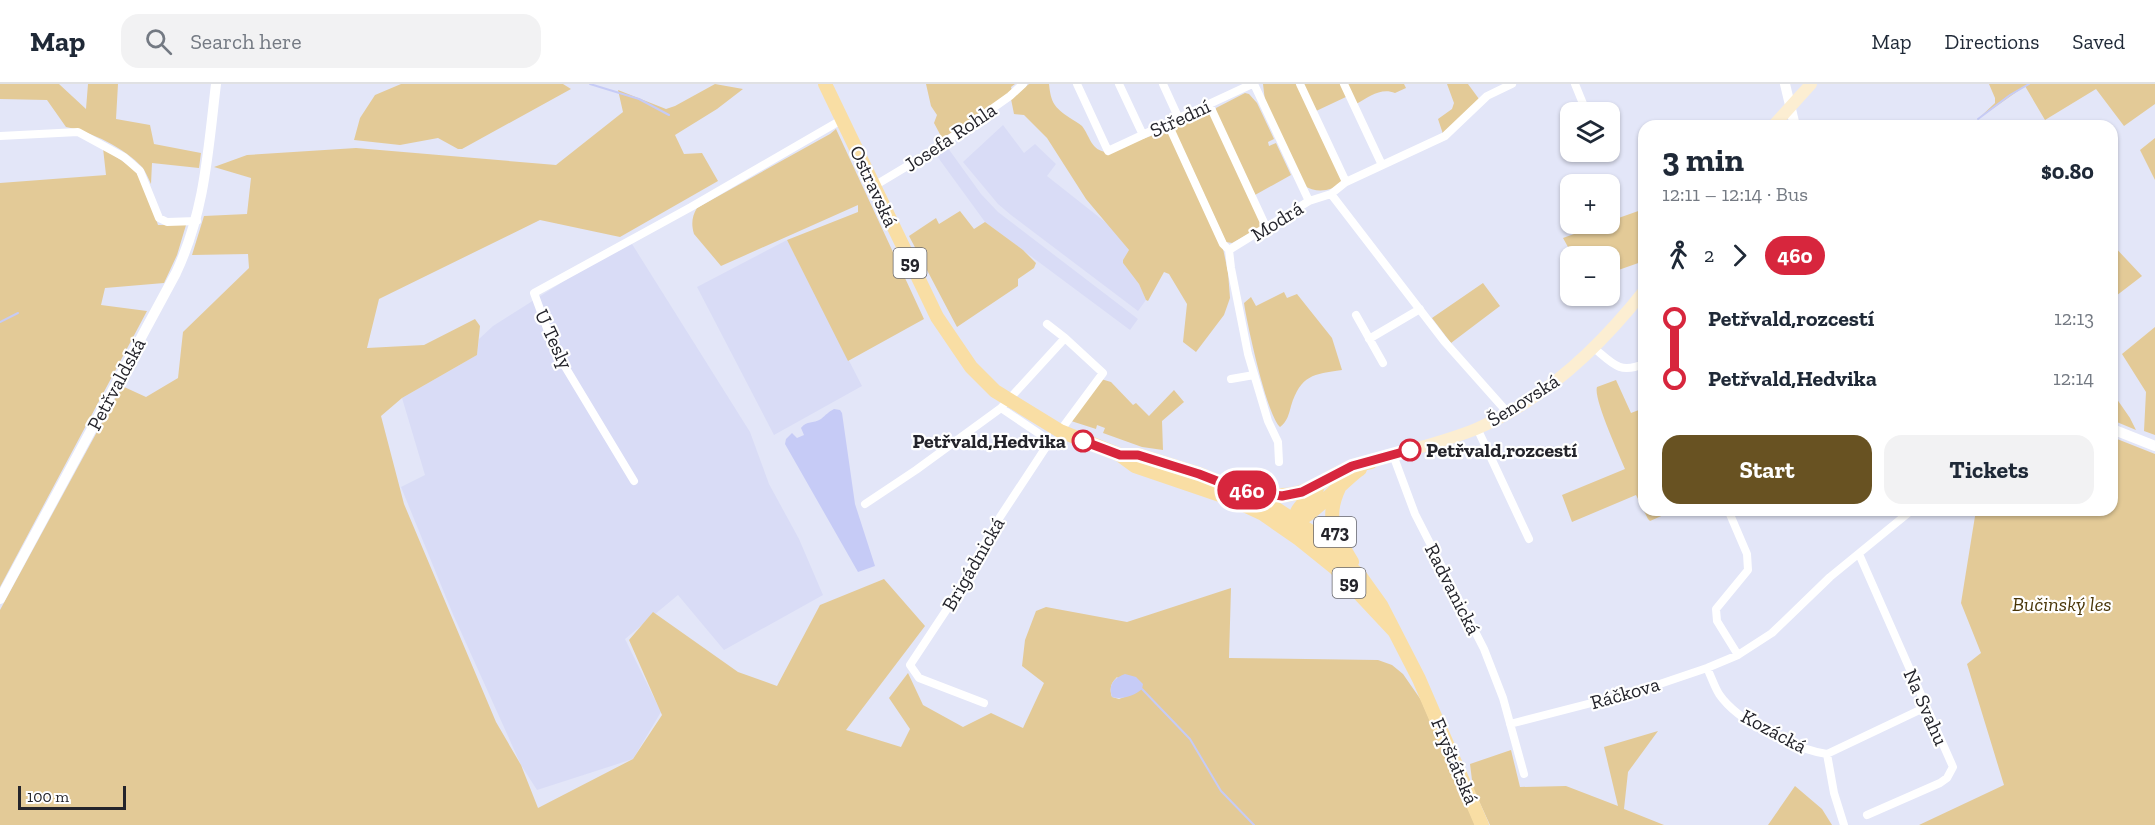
<!DOCTYPE html>
<html lang="en">
<head>
<meta charset="utf-8">
<style>
  :root { --surface:#fff; --page:#f2f2f3; --text:#1f2937; --muted:#747a83; --line:#e0e1e3; --accent:#685222 }
  body { margin:0; font-family:"Zilla Slab",serif; background:var(--page); color:var(--text); height:100vh; display:flex; flex-direction:column; font-size:22px; white-space:nowrap }
  * { box-sizing:border-box; margin:0 }
  p { font-size:20px; color:var(--muted) }
  .icon { flex:none; width:33px; height:33px; fill:none; stroke:currentColor; stroke-width:2; stroke-linecap:round; stroke-linejoin:round }
  .map { position:relative; flex:1; overflow:hidden }
  .sheet { position:absolute; left:1638px; top:36px; width:480px; height:396px; display:flex; flex-direction:column; background:var(--surface); border-radius:18px; box-shadow:0 2px 4px #0004 }
  .sheet>* { flex:none }
  .badge { padding:0 12px; border-radius:20px; font-size:21px; line-height:39px }
  .buttons { position:absolute; left:1560px; top:18px; display:grid; gap:12px }
  .buttons a { display:grid; place-items:center; width:60px; height:60px; border-radius:12px; background:var(--surface); box-shadow:0 2px 4px #0004; font-size:30px }
  .scale { position:absolute; left:18px; bottom:15px; width:108px; box-sizing:border-box; padding-left:6px; border:3px solid #24242b; border-top:0; font-size:16px; line-height:21px; white-space:nowrap; color:#24242b; -webkit-text-stroke:4px #fff; paint-order:stroke }
  .map>.badge { position:absolute; translate:-50% -50%; box-shadow:0 0 0 3px #fff }
  .legs { display:flex; align-items:center; gap:9px; height:66px; padding:0 24px; font-size:20px }
  .legs p { margin-inline-start:auto }
  .summary { display:flex; align-items:center; justify-content:space-between; height:102px; padding:0 24px }
  h1 { font-size:33px; font-weight:700; line-height:45px }
  .primary-button { display:flex; gap:12px; margin-top:auto; padding:12px 24px }
  .primary-button a { flex:1; height:69px; border-radius:18px; background:var(--accent); color:#fff; font-size:24px; font-weight:700; line-height:69px; text-align:center }
  .primary-button a+a { background:var(--page); color:var(--text) }
  ul { padding:0 24px; list-style:none }
  li { display:flex; align-items:center; gap:21px; height:60px; font-size:22px }
  li i { display:grid; place-items:center; width:9px; height:100%; margin:0 8px; background:currentColor }
  li i::after { content:''; width:15px; height:15px; margin:-8px; border:4px solid; border-radius:50%; background:var(--surface) }
  li p { margin-inline-start:auto }
  li:first-child i { background:linear-gradient(#0000 50%,currentColor 0) }
  li:last-child i { background:linear-gradient(currentColor 50%,#0000 0) }
  header { display:flex; align-items:center; gap:36px; box-sizing:border-box; height:84px; padding:0 30px; background:var(--surface); border-bottom:2px solid var(--line) }
  header strong { font-size:28px }
  nav { display:flex; gap:33px; margin-inline-start:auto; font-size:21px }
  .search { width:420px; height:54px; background:var(--page); display:flex; align-items:center; gap:15px; box-sizing:border-box; padding:0 21px; border-radius:18px; color:var(--muted); font-size:22px }
  .map>svg:first-child { display:block }
  .built { fill:#d9dcf6 }
  .green { fill:#e3ca97; fill-rule:evenodd }
  .water { fill:#c6cbf6 }
  .lines { fill:none; stroke-linecap:round; stroke-linejoin:round }
  .stream { stroke:#c6cbf6; stroke-width:2 }
  .minor { stroke:#fff; stroke-width:8 }
  .tertiary { stroke:#fff; stroke-width:10 }
  .secondary { stroke:#fceed2; stroke-width:12 }
  .primary { stroke:#f9dea4; stroke-width:14 }
  .line-1-casing { stroke:#fff; stroke-width:14 }
  .line-1 { stroke:#d7263d; stroke-width:9 }
  .stop-1-dot { fill:#fff; stroke:#d7263d; stroke-width:3 }
  .labels { text-anchor:middle; stroke-width:4.5; stroke-linejoin:round; paint-order:stroke }
  .shield { fill:#fff; stroke:#66666b; stroke-width:1.5 }
  .shield-label { font-size:18px; font-weight:bold; fill:#24242b }
  .street-label { font-size:20px; fill:#24242b; stroke:#fff }
  .stop-label { font-size:20px; font-weight:bold; fill:#24242b; stroke:#fff; text-anchor:end }
  .park-label { font-size:20px; font-style:italic; fill:#483508; stroke:#fff }
</style>
</head>
<body>
<header>
<strong>Map</strong>
<div class="search"><svg class="icon" aria-label="search" viewBox="0 0 24 24"><circle cx="10" cy="10" r="6"/><path d="M15 15l6 6"/></svg>Search here</div>
<nav><a>Map</a><a>Directions</a><a>Saved</a></nav>
</header>
<div class="map">
<svg width="2155" height="741" viewBox="0 0 2155 741">
  <rect width="100%" height="100%" fill="#e3e6f8"/>
  <!-- built -->
  <path class="built" d="M 1003,41 L 1024,69 L 1035,60 L 1056,80 L 1047,92 L 1109,141 L 1129,166 L 1123,176 L 1123,179 L 1139,200 L 1146,216 L 1138,227 L 1011,131 L 998,120 L 963,78 Z
    M 945,60 L 981,110 L 998,128 L 1138,235 L 1130,246 L 985,138 L 934,68 Z
    M 787,156 L 862,302 L 774,351 L 697,203 Z
    M 632,160 L 750,348 L 769,400 L 799,455 L 823,511 L 724,566 L 678,511 L 625,555 L 661,628 L 633,675 L 537,706 L 521,681 L 452,528 L 401,403 L 425,391 L 402,314 L 477,271 L 479,255 L 493,242 L 610,168 Z"/>
  <!-- green -->
  <path class="green" d="M 0,0 L 59,0 L 86,25 L 88,0 L 118,0 L 116,35 L 150,41 L 154,60 L 201,69 L 199,84 L 152,79 L 151,100 C 148,94 146,88 142,83 C 126,65 90,47 66,43 L 47,16 L 0,15 Z
    M 401,0 L 563,0 L 571,5 L 462,65 L 458,65 L 438,54 L 400,61 L 354,56 L 360,34 L 375,11 Z
    M 715,0 L 743,5 L 717,25 L 675,51 L 684,70 L 702,69 L 718,97 L 620,153 L 540,136 L 379,215 L 367,264 L 424,261 L 475,235 L 480,242 L 477,271 L 402,314 L 381,332 L 404,420 L 496,638 L 521,681 L 538,724 L 633,675 L 662,631 L 629,556 L 653,528 L 738,588 L 777,602 L 820,521 L 884,495 L 925,542 L 846,646 L 901,663 L 910,645 L 889,614 L 908,589 L 923,621 L 963,643 L 991,629 L 1023,644 L 1044,599 L 1022,582 L 1025,556 L 1036,527 L 1046,523 L 1127,538 L 1231,504 L 1229,574 L 1378,576 L 1392,581 L 1403,590 L 1421,616 L 1475,741 L 0,741 L 0,526 L 122,302 L 146,313 L 178,294 L 183,248 L 249,184 L 248,170 L 192,171 L 204,132 L 247,130 L 251,94 L 214,83 L 247,71 L 356,64 L 556,81 L 623,28 L 618,6 L 666,25 L 675,22 ZM 1117,593 L 1133,610 L 1119,615 L 1112,613 C 1109,604 1111,599 1117,593 Z
    M 926,0 L 1015,0 L 1011,3 L 1012,7 L 967,40 L 942,54 L 934,39 L 937,31 L 931,22 Z
    M 1029,0 L 1049,0 C 1051,19 1054,23 1070,34 C 1074,37 1079,39 1082,42 C 1090,52 1091,67 1107,68 L 1167,46 L 1222,160 L 1228,188 L 1230,214 L 1224,231 L 1196,268 L 1183,258 L 1187,220 L 1169,190 L 1164,188 L 1148,217 L 1146,216 L 1139,200 L 1123,179 L 1123,176 L 1129,166 L 1086,115 L 1047,54 L 1024,31 L 1014,30 L 1011,15 Z
    M 1263,0 L 1298,0 L 1343,99 C 1330,107 1317,110 1303,101 L 1265,17 Z
    M 1302,0 L 1343,0 L 1348,12 L 1314,28 Z
    M 1347,0 L 1404,0 L 1406,4 L 1395,9 C 1381,3 1369,13 1356,20 Z
    M 1447,0 L 1468,0 L 1479,15 L 1443,50 L 1438,35 L 1452,25 L 1454,19 Z
    M 1989,0 L 2155,0 L 2155,20 L 2124,42 L 2096,5 L 2045,36 L 2025,2 L 1978,35 L 1995,19 L 1995,14 Z
    M 1245,9 L 1249,10 L 1257,19 L 1274,55 L 1268,58 L 1269,62 L 1276,59 L 1291,91 L 1255,111 L 1215,28 L 1216,24 Z
    M 1209,25 L 1262,139 L 1261,143 L 1232,159 L 1226,158 L 1173,43 Z
    M 836,45 L 924,235 L 848,277 L 787,156 L 858,128 L 858,121 L 721,182 L 694,150 C 691,140 692,132 697,124 L 830,50 Z
    M 2155,54 L 2155,96 L 2140,66 Z
    M 103,64 L 134,85 L 145,103 L 158,141 L 186,141 L 177,171 L 164,199 L 105,204 L 101,221 L 147,227 L 0,503 L 0,99 L 106,91 Z
    M 1644,125 L 1644,177 L 1610,189 L 1610,172 L 1573,172 L 1563,154 L 1601,140 L 1610,140 L 1610,137 Z
    M 960,127 L 974,145 L 985,138 L 1023,166 L 1036,179 L 1034,184 L 1018,195 L 1018,202 L 957,243 L 909,152 L 936,134 L 939,140 Z
    M 2112,160 L 2142,192 L 2112,215 Z
    M 1483,199 L 1500,222 L 1451,259 L 1432,234 Z
    M 1284,208 L 1287,214 L 1297,210 L 1332,254 L 1342,286 C 1313,290 1301,291 1291,322 C 1289,330 1287,338 1280,343 C 1267,332 1247,240 1244,219 L 1251,213 L 1256,222 Z
    M 2155,243 L 2155,351 L 2144,347 L 2146,308 L 2122,270 Z
    M 1101,295 L 1111,298 L 1133,321 L 1136,319 L 1149,332 L 1174,306 L 1184,318 L 1162,337 L 1163,366 L 1142,363 L 1103,349 L 1105,344 L 1097,341 L 1096,345 L 1068,336 Z
    M 1616,296 L 1631,329 L 1644,324 L 1644,426 L 1675,426 L 1650,437 L 1648,435 L 1636,411 L 1572,438 L 1562,411 L 1625,385 C 1619,370 1593,314 1597,303 Z
    M 2112,308 L 2130,334 L 2136,346 L 2112,336 Z
    M 2112,353 L 2155,370 L 2155,741 L 1919,741 L 2004,701 L 1967,580 L 1981,569 L 1961,519 L 1976,426 L 2112,426 Z
    M 1658,647 L 1628,688 L 1624,725 L 1664,741 L 1490,741 L 1473,704 L 1470,680 L 1511,666 L 1520,703 L 1566,702 L 1618,722 L 1604,663 Z
    M 1795,702 L 1822,725 L 1832,741 L 1768,741 Z"/>
  <!-- water -->
  <path class="water" d="M 834,325 L 840,326 L 842,329 L 855,420 L 875,482 L 858,488 L 785,360 L 786,355 L 792,349 L 797,354 L 804,351 L 801,344 C 807,336 813,340 821,335 C 826,331 828,328 834,325 Z
    M 1125,590 L 1136,593 L 1143,600 L 1142,605 C 1134,612 1122,616 1112,613 C 1108,600 1114,594 1125,590 Z"/>
  <g class="lines">
    <!-- stream -->
    <path class="stream" d="M 590,0 L 639,15 L 669,31
      M 1978,35 L 2010,11 L 2029,0
      M 0,238 L 18,229
      M 1142,605 L 1190,655 L 1221,707 L 1254,741"/>
    <!-- minor -->
    <path class="minor" d="M 1077,0 L 1108,67 L 1252,0
      M 1119,0 L 1143,51
      M 1163,0 L 1179,35
      M 1254,0 L 1309,117
      M 1300,0 L 1346,98
      M 1344,0 L 1382,81
      M 1575,0 L 1586,27
      M 1209,20 L 1267,145
      M 1168,40 L 1223,160 L 1229,166
      M 0,52 L 78,48 L 124,73 L 140,87 L 159,134 L 167,138 L 197,137
      M 874,102 L 934,66 L 1010,12 L 1023,0
      M 1331,110 L 1444,257 L 1508,329
      M 1356,231 L 1383,279
      M 1047,240 L 1065,254
      M 1369,255 L 1420,225
      M 1594,264 C 1613,280 1619,290 1644,280
      M 1231,295 L 1254,291
      M 1477,344 L 1529,455
      M 1393,371 L 1415,430 L 1484,565 L 1503,614 L 1524,690
      M 1279,378 L 1278,358 L 1268,337 L 1248,270 L 1231,184 L 1229,166 L 1309,117 L 1331,110 L 1346,98 L 1445,52 L 1487,12 L 1512,0
      M 634,397 L 555,266 L 534,209 L 691,123 L 843,35
      M 865,420 L 916,386 L 1001,324 L 1065,254 L 1103,289 L 1060,347
      M 1731,426 L 1729,428 L 1747,470 L 1748,486 L 1716,525 L 1717,537 L 1738,571
      M 1859,470 L 1953,683 L 1947,694 L 1940,699 L 1867,731
      M 1707,584 C 1711,592 1714,602 1719,610 C 1738,638 1794,665 1827,670 L 1834,709 L 1844,741
      M 984,619 L 919,594 L 910,581 L 949,522 L 1000,433 L 1050,357 L 1001,324
      M 1510,640 L 1642,606 L 1707,584 L 1738,571 L 1772,549 L 1830,493 L 1912,426
      M 1827,670 L 1926,623"/>
    <!-- tertiary -->
    <path class="tertiary" d="M 1785,0 L 1795,42
      M 2112,345 L 2155,362
      M 0,515 L 176,189 C 205,127 208,67 216,0"/>
    <!-- secondary -->
    <path class="secondary" d="M 1773,42 L 1811,0
      M 1371,378 C 1406,366 1442,359 1476,345 C 1544,316 1599,264 1644,207"/>
    <!-- primary -->
    <path class="primary" d="M 825,0 L 937,233 L 971,283 L 995,307 L 1060,347 L 1120,371 L 1135,382 L 1229,414 L 1263,430 L 1299,455 L 1335,484 L 1394,547
      M 1120,371 L 1138,371 L 1199,390 L 1263,416 L 1316,451 L 1361,493 L 1381,521 L 1419,595 L 1482,741
      M 1339,404 C 1324,436 1336,450 1352,478
      M 1257,408 C 1312,422 1324,385 1371,378
      M 1291,438 C 1307,439 1343,396 1360,385
      M 1295,443 C 1291,427 1307,416 1317,405"/>
  </g>
  <g class="lines">
    <defs>
      <path id="line-1" d="M 1083,357 L 1120,371 L 1138,371 L 1199,390 L 1240,406 L 1282,412 L 1302,408 L 1352,382 L 1410,366"/>
    </defs>
    <!-- line-1 casing -->
    <use href="#line-1" class="line-1-casing"/>
    <!-- line-1 -->
    <use href="#line-1" class="line-1"/>
  </g>
  <!-- markers -->
  <g class="stop-1-dot">
    <circle cx="1083" cy="357" r="10"/>
    <circle cx="1410" cy="366" r="10"/>
  </g>
  <g class="labels">
    <!-- shield labels -->
    <g class="shield">
      <rect x="893.5" y="164" width="33" height="30" rx="4.5"/>
      <rect x="1314" y="433" width="42" height="30" rx="4.5"/>
      <rect x="1332.5" y="484" width="33" height="30" rx="4.5"/>
    </g>
    <g class="shield-label">
      <text x="910" y="185">59</text>
      <text x="1335" y="454">473</text>
      <text x="1349" y="505">59</text>
    </g>
    <!-- street labels -->
    <g class="street-label">
      <text transform="translate(1180 34) rotate(-25)" y="7">Střední</text>
      <text transform="translate(950 53) rotate(-34)" y="7">Josefa Rohla</text>
      <text transform="translate(874 102) rotate(65)" y="7">Ostravská</text>
      <text transform="translate(1277 137) rotate(-32)" y="7">Modrá</text>
      <text transform="translate(554 255) rotate(65)" y="7">U Tesly</text>
      <text transform="translate(116 300) rotate(-62)" y="7">Petřvaldská</text>
      <text transform="translate(1523 316) rotate(-32)" y="7">Šenovská</text>
      <text transform="translate(973 480) rotate(-60)" y="7">Brigádnická</text>
      <text transform="translate(1453 505) rotate(63)" y="7">Radvanická</text>
      <text transform="translate(1625 609) rotate(-16)" y="7">Ráčkova</text>
      <text transform="translate(1926 623) rotate(66)" y="7">Na Svahu</text>
      <text transform="translate(1774 647) rotate(28)" y="7">Kozácká</text>
      <text transform="translate(1455 677) rotate(67)" y="7">Fryštátská</text>
    </g>
    <!-- stop labels -->
    <g class="stop-label">
      <text x="1066" y="364">Petřvald,Hedvika</text>
      <text x="1426" y="373" text-anchor="start">Petřvald,rozcestí</text>
    </g>
    <!-- park labels -->
    <g class="park-label">
      <text x="2062" y="527">Bučinský les</text>
    </g>
  </g>
</svg>
<div class="buttons">
<a><svg class="icon" aria-label="layers" viewBox="0 0 24 24"><path d="M12 4l9 5-9 5-9-5zM3 14l9 5 9-5"/></svg></a>
<a>+</a>
<a>−</a>
</div>
<div class="scale">100 m</div>
<b class="badge" style="left:1247px;top:406px;background:#d7263d;color:#fff">460</b>
<section class="sheet">
<div class="summary"><div><h1>3 min</h1><p>12:11 – 12:14 · Bus</p></div><b>$0.80</b></div>
<div class="legs"><svg class="icon" aria-label="walk" viewBox="0 0 24 24"><circle cx="13" cy="4" r="2"/><path d="M13 8l-2 6 4 7M11 14l-3 7M7 12l3-4h3l4 4"/></svg>2<svg class="icon" aria-label="forward" viewBox="0 0 24 24"><path d="M9 5l7 7-7 7"/></svg><b class="badge" style="background:#d7263d;color:#fff">460</b></div>
<ul>
<li><i style="color:#d7263d"></i><b>Petřvald,rozcestí</b><p>12:13</p></li>
<li><i style="color:#d7263d"></i><b>Petřvald,Hedvika</b><p>12:14</p></li>
</ul>
<div class="primary-button"><a>Start</a><a>Tickets</a></div>
</section>
</div>
</body>
</html>
